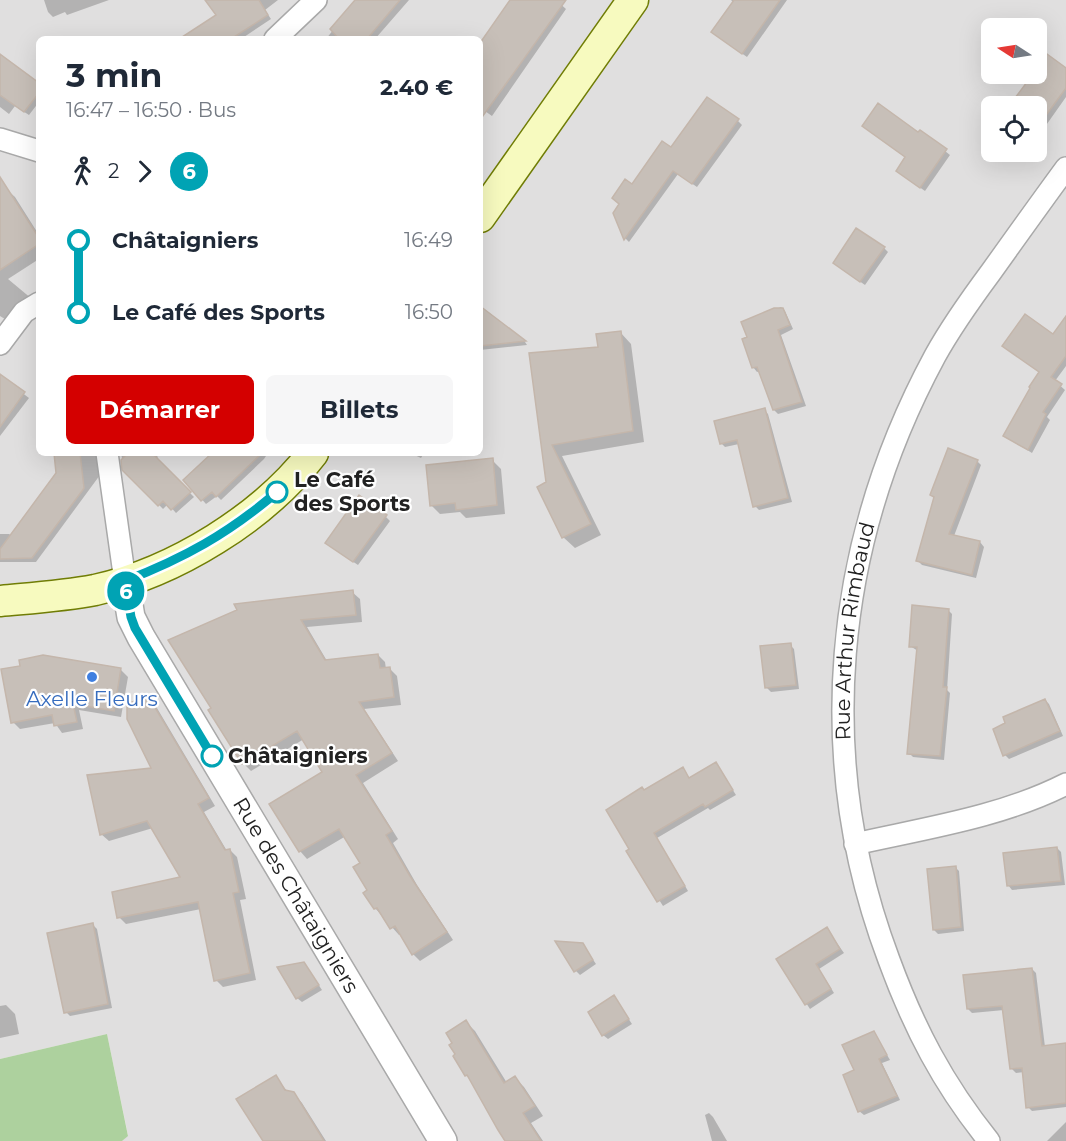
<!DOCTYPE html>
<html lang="fr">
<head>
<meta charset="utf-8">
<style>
  :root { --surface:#fff; --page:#f6f6f7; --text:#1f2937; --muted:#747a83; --accent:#d40000 }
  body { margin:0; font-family:Montserrat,sans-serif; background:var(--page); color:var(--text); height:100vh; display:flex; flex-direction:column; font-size:22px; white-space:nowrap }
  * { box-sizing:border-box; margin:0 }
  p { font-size:20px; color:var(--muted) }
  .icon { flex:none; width:33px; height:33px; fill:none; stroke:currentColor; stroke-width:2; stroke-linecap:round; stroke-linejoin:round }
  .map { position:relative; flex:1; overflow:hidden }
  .side { position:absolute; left:36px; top:36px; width:447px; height:420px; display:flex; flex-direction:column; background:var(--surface); border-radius:9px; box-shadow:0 6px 24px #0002 }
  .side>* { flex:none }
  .badge { padding:0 12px; border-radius:20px; font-size:21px; line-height:39px }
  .needle { width:39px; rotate:282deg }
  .fabs { position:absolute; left:981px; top:18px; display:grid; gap:12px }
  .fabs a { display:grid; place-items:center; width:66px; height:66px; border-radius:9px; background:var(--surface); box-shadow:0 6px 24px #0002; font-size:30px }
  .map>.badge { position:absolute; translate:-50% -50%; box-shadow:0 0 0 3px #fff }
  .legs { display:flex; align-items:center; gap:9px; height:66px; padding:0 30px; font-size:20px }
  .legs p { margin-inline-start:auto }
  .overview { display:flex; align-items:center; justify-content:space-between; height:102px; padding:0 30px }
  h1 { font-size:33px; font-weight:700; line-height:45px }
  .primary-button { display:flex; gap:12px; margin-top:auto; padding:12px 30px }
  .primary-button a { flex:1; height:69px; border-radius:9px; background:var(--accent); color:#fff; font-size:24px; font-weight:700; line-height:69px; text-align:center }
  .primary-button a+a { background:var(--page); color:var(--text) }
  ul { padding:0 30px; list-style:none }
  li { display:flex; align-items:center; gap:21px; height:72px; font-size:22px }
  li i { display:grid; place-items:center; width:9px; height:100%; margin:0 8px; background:currentColor }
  li i::after { content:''; width:15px; height:15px; margin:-8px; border:4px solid; border-radius:50%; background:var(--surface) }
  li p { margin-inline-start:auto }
  li:first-child i { background:linear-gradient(#0000 50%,currentColor 0) }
  li:last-child i { background:linear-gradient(currentColor 50%,#0000 0) }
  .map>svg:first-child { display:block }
  .residential { fill:#e0dfdf; fill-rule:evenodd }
  .forest { fill:#add19e }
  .shadow { fill:#0003 }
  .building { fill:#c7bfb8; stroke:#c4b6ab; stroke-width:1.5 }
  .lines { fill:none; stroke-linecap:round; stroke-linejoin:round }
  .minor-casing { stroke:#a9a9a9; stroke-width:24 }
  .tertiary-casing { stroke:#a9a9a9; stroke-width:30 }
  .secondary-casing { stroke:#707d05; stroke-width:33 }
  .minor { stroke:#fff; stroke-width:21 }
  .tertiary { stroke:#fff; stroke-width:27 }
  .secondary { stroke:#f7fabf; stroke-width:30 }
  .line-1-casing { stroke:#fff; stroke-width:14 }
  .line-1 { stroke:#00a3b4; stroke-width:9 }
  .stop-1-dot { fill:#fff; stroke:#00a3b4; stroke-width:3 }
  .shop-dot { fill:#3f7fe0; stroke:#fff; stroke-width:2 }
  .labels { text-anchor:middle; stroke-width:4.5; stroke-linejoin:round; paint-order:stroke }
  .stop-label { font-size:21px; font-weight:bold; fill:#222; stroke:#fff; text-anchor:start }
  .street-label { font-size:21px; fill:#222; stroke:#fff }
  .shop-label { font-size:21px; fill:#366cbe; stroke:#fff }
</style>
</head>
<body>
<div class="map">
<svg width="1066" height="1141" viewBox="0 0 1066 1141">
  <rect width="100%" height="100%" fill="#f2efe9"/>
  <!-- residential -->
  <path class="residential" d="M 0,0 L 1066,0 L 1066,1141 L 122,1141 L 128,1135 L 107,1034 L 0,1059 ZM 992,28 L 1036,28 L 1036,74 L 992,74 ZM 39,39 L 480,39 L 480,453 L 39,453 ZM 992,106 L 1036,106 L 1036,152 L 992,152 Z"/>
  <!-- forest -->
  <path class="forest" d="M 107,1034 L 128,1136 L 122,1141 L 0,1141 L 0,1059 Z"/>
  <!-- shadow -->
  <path class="shadow" d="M 44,0 L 109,0 L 67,15 L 65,12 L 53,17 L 48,12 Z
    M 207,0 L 278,0 L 265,10 L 271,19 L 241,39 L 181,39 L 218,16 Z
    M 357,0 L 409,0 L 375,39 L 326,39 Z
    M 512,0 L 556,0 L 566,9 L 492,116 L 482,109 L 480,112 L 480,46 Z
    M 731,0 L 787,0 L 747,57 L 717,36 L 734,3 Z
    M 0,56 L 39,85 L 39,102 L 29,115 L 15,106 L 9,114 L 0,107 Z
    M 1066,69 L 1066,97 L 1042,131 L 1036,127 L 1036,106 L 1011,106 L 1034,74 Z
    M 738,121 L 742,125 L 697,187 L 678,174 L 629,242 L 626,239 L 615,213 L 633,186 L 671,149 Z
    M 921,132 L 950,155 L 925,191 L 902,175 Z
    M 6,189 L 15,197 L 39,235 L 39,259 L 8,279 L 32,299 L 8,321 L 0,316 L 0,198 Z
    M 884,248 L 888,252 L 865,285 L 839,267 Z
    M 781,307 L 785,311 L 793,329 L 781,335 L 806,406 L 778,414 L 774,410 L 760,371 L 757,372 L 753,367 L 748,338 L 743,323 Z
    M 480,308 L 525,342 L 527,345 L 480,350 Z
    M 1066,319 L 1066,366 L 1055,381 L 1065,390 L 1047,417 L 1050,420 L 1032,453 L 1005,436 L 1040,373 L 1053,337 Z
    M 620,332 L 631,344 L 644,442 L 562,456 L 601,535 L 575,548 L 563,537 L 547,483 L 530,355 L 600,348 Z
    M 4,379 L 29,398 L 0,436 L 0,385 Z
    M 764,410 L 768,414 L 792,502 L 759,510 L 755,506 L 739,444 L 725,447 L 721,443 Z
    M 56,453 L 99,453 L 100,475 L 36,562 L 0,562 L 0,534 L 9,534 L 12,536 L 58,473 Z
    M 121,453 L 157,453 L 158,461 L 194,497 L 176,513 L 168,504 L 163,509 L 124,469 Z
    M 214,453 L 268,453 L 264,459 L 221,500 L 217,496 L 206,504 L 185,480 Z
    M 410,453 L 424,453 L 421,458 Z
    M 492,460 L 501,469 L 505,514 L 466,518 L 460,512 L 440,514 L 431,505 Z
    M 977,461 L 981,465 L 954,536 L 980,542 L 984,547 L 976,578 L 922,565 L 918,561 L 935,498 L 931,495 Z
    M 386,517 L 390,521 L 358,565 L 331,547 Z
    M 352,592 L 360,599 L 362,622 L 307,627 L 327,661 L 377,654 L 385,662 L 386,669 L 389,668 L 397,676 L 401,705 L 364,709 L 398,761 L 363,783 L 398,839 L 393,843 L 417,885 L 453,940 L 420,961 L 413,954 L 401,934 L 399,935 L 375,908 L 362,863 L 346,836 L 307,859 L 300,851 L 324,773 L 304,739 L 251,771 L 243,763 L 210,710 L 213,708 L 170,641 Z
    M 948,610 L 952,614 L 947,690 L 950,693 L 944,760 L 913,757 L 909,753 L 918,651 L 910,646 Z
    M 790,645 L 794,649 L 799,689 L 771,692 L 767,688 Z
    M 121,670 L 128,677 L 121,717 L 79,710 L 83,729 L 62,733 L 55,723 L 20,729 L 13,722 Z
    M 147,695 L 154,703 L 215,806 L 204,812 L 227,851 L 230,850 L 237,857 L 246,899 L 240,900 L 256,980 L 223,987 L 216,980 L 201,909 L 126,924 L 119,917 L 182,878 L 153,828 L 109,841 L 101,834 L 153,769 Z
    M 1045,700 L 1049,704 L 1063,736 L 1009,759 L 1005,755 Z
    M 716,764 L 736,795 L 710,810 L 708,808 L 657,838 L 688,891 L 663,906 L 628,851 L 631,849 L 644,791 L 682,769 L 690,779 Z
    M 1057,848 L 1061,852 L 1065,885 L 1012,890 L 1008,885 Z
    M 955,867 L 959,871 L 964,931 L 938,934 L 934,930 Z
    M 93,925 L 97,929 L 112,1008 L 70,1016 L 66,1012 Z
    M 827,929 L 844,953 L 819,969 L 834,993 L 810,1009 L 778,960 Z
    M 583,945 L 596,964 L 580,975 L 576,971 Z
    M 304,963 L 322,990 L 302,1002 L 297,998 Z
    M 1032,969 L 1036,973 L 1045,1047 L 1066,1045 L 1066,1107 L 1032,1111 L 1028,1107 L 1024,1072 L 1016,1073 L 1011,1068 L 1004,1010 L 972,1013 L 968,1009 Z
    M 614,997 L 632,1024 L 608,1039 L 603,1035 Z
    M 6,1005 L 15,1014 L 19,1034 L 0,1038 L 0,1006 Z
    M 466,1022 L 475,1031 L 507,1083 L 515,1078 L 524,1087 L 543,1116 L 531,1123 L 543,1141 L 507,1141 L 473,1082 L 455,1057 Z
    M 874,1033 L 890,1060 L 882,1063 L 900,1100 L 864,1115 L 859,1111 L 856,1071 Z
    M 275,1077 L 288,1092 L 293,1093 L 302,1103 L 326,1141 L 265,1141 Z
    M 709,1113 L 713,1117 L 727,1141 L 712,1141 L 705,1115 Z
    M 1066,1122 L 1066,1141 L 1047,1141 Z"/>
  <!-- building -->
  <path class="building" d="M 205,0 L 259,0 L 268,15 L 231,39 L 179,39 L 216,15 Z
    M 355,0 L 400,0 L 367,39 L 339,39 L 330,29 Z
    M 510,0 L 566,0 L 480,120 L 480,43 Z
    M 734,0 L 780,0 L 742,54 L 711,32 Z
    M 0,54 L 39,83 L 39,93 L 24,112 L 0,95 Z
    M 1047,54 L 1066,68 L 1066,88 L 1036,129 L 1036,106 L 1009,106 L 1033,74 L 1036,74 L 1036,68 Z
    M 707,97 L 739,119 L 692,184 L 673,171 L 624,240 L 613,213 L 619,204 L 612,198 L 625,179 L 632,184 L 662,141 L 671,147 Z
    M 878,103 L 918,132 L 920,130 L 947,149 L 920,188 L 896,171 L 905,157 L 862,126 Z
    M 0,177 L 39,238 L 39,244 L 0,270 Z
    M 856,228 L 885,247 L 860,282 L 833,263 Z
    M 480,306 L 526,341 L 480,346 Z
    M 774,308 L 783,308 L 790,325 L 778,330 L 802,402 L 773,410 L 757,367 L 752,368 L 742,339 L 747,337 L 741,322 Z
    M 1025,314 L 1053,334 L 1066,316 L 1066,356 L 1051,377 L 1062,384 L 1043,412 L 1046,414 L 1028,450 L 1003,436 L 1030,388 L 1029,387 L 1039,372 L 1002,346 Z
    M 621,331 L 633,431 L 552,445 L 591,524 L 562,538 L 537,487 L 546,482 L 529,353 L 598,347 L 596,334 Z
    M 0,374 L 25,392 L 0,427 Z
    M 765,408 L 788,498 L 753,507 L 737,440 L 720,444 L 714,421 Z
    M 948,448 L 978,460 L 949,534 L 980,541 L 972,575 L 916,561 L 934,497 L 930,495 Z
    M 54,453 L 80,453 L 84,488 L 82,491 L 32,558 L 0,559 L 0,549 L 56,473 Z
    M 128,453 L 152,453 L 191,492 L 171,510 L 163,501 L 158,506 L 122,470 L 121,460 Z
    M 212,453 L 262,453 L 216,497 L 212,492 L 201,501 L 183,480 Z
    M 493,458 L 497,505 L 456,510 L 455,503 L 430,506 L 426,465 Z
    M 359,495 L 387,515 L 353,562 L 325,543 Z
    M 353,590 L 356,615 L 301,620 L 325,660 L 378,654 L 380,668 L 390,667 L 394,697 L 359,702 L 392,753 L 356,775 L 392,831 L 386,835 L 410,876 L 447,932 L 412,955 L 395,926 L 390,929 L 377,908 L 374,909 L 363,893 L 367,890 L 353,867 L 360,863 L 339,829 L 299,852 L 269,804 L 322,772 L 297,731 L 242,764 L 208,710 L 211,708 L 168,640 L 237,610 L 234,604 Z
    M 912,605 L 949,609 L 943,687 L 947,687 L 940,756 L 907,754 L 917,647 L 909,647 Z
    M 791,643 L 796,685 L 765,688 L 760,646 Z
    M 43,655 L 121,668 L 114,711 L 73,704 L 77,722 L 54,726 L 52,715 L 11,723 L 1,669 L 20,666 L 19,660 Z
    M 147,694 L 209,798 L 198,804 L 225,850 L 230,849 L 239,892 L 233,893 L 250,973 L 214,981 L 198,902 L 117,918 L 112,892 L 180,877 L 147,821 L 100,835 L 87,775 L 151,768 L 127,719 L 127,705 Z
    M 1045,699 L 1060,731 L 1003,756 L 993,729 L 1005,723 L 1003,717 Z
    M 716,762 L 733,790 L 705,807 L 703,804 L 654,833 L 685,886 L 657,902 L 626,851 L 629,849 L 606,810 L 642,787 L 644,790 L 683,767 L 689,778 Z
    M 1057,847 L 1061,881 L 1007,886 L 1003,853 Z
    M 956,866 L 961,927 L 933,930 L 927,869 Z
    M 93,923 L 108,1004 L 64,1013 L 47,933 Z
    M 827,927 L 840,949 L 816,964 L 831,989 L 805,1005 L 776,959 Z
    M 555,941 L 583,943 L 593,960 L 574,972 Z
    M 304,962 L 319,985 L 296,999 L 277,967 Z
    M 1032,968 L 1042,1046 L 1066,1043 L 1066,1103 L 1026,1108 L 1022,1068 L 1010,1069 L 1002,1006 L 967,1009 L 963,975 Z
    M 614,995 L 629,1019 L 602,1036 L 588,1012 Z
    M 466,1020 L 504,1083 L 515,1076 L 535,1106 L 523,1113 L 541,1141 L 505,1141 L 498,1130 L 467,1075 L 465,1076 L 453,1056 L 455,1054 L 449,1045 L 452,1043 L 446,1033 Z
    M 874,1031 L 887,1055 L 879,1059 L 897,1096 L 858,1112 L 843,1075 L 854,1070 L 842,1045 Z
    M 276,1075 L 285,1090 L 294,1092 L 324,1141 L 263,1141 L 236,1099 Z"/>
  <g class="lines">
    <defs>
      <g id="minor">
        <path d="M 275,39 L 316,0"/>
        <path d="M 0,139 L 39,151"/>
        <path d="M 0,344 L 24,312 L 39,303"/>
        <path d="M 107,453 L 125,581"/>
        <path d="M 855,844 C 926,828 1001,817 1066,784"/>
        <path id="s1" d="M 989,1141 C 943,1084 914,1028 889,960 C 813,759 833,545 935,356 C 951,327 971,299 991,272 C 1016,237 1041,202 1066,168"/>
      </g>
      <g id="tertiary">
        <path id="s2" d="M 125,581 L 131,617 L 141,637 L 443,1141"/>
      </g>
      <path id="secondary" d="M 480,217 L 633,0
        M 0,601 C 32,598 64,596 95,590 C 175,572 263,518 313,453"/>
    </defs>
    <!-- minor casing -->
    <use href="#minor" class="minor-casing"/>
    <!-- tertiary casing -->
    <use href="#tertiary" class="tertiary-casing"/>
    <!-- secondary casing -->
    <use href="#secondary" class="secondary-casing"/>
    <!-- minor -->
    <use href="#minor" class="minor"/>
    <!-- tertiary -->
    <use href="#tertiary" class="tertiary"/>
    <!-- secondary -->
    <use href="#secondary" class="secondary"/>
  </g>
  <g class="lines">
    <defs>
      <path id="line-1" d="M 212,756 L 135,628 L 131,617 L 125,581 C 184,558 228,534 277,492"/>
    </defs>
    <!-- line-1 casing -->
    <use href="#line-1" class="line-1-casing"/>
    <!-- line-1 -->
    <use href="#line-1" class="line-1"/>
  </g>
  <!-- markers -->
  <g class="stop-1-dot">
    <circle cx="277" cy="492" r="10"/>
    <circle cx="212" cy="756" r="10"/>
  </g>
  <circle class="shop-dot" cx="92" cy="677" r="6"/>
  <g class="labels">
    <!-- stop labels -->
    <g class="stop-label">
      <text x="294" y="487">Le Café<tspan x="294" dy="24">des Sports</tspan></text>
      <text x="228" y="763">Châtaigniers</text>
    </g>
    <!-- street labels -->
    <g class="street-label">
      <text dy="7" stroke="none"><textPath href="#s1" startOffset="543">Rue Arthur Rimbaud</textPath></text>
      <text dy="7" stroke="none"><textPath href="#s2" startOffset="360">Rue des Châtaigniers</textPath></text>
    </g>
    <!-- shop labels -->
    <g class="shop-label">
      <text x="92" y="706">Axelle Fleurs</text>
    </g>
  </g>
</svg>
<div class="fabs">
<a><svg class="needle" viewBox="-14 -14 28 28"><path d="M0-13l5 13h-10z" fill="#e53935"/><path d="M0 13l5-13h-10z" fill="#747a83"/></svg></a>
<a><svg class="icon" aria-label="locate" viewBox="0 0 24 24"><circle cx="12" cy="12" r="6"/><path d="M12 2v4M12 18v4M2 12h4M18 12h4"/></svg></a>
</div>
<b class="badge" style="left:126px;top:591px;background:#00a3b4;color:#fff">6</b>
<section class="side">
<div class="overview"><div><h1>3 min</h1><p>16:47 – 16:50 · Bus</p></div><b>2.40 €</b></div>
<div class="legs"><svg class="icon" aria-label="walk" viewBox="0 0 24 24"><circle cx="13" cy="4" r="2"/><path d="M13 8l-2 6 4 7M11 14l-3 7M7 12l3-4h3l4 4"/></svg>2<svg class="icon" aria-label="forward" viewBox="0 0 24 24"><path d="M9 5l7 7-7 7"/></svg><b class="badge" style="background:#00a3b4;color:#fff">6</b></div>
<ul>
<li><i style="color:#00a3b4"></i><b>Châtaigniers</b><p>16:49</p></li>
<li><i style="color:#00a3b4"></i><b>Le Café des Sports</b><p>16:50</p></li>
</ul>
<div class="primary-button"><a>Démarrer</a><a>Billets</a></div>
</section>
</div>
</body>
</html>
